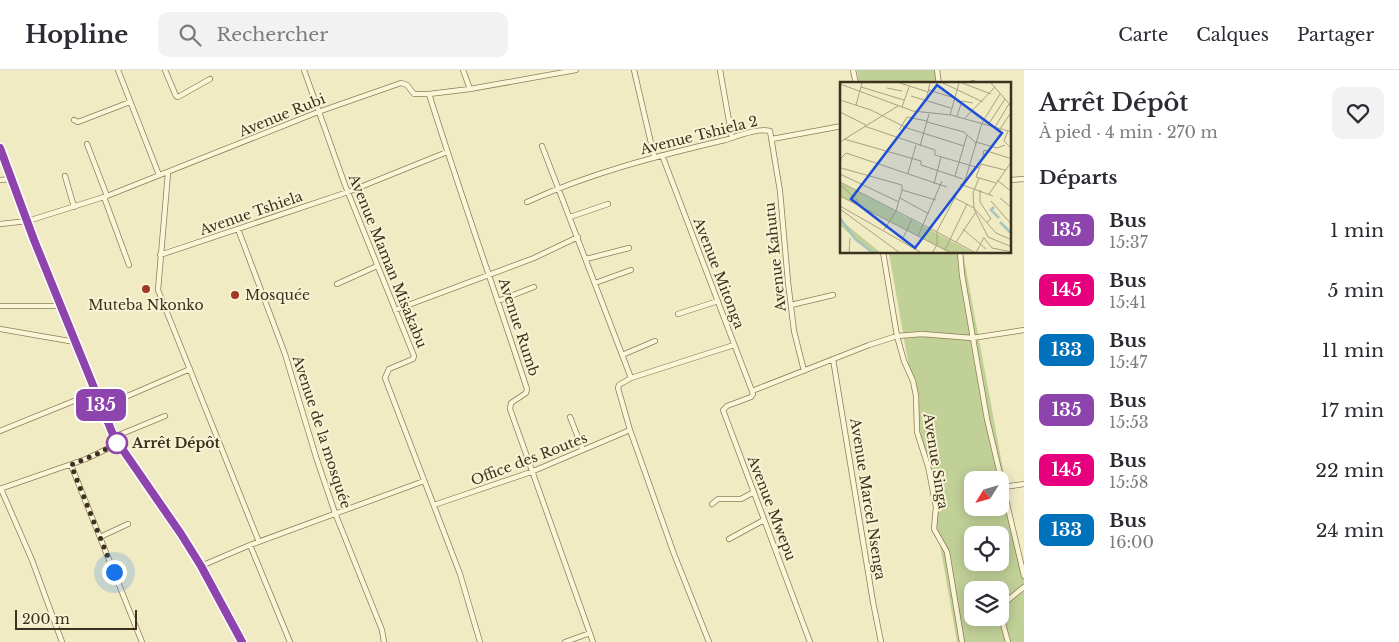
<!DOCTYPE html>
<html lang="fr">
<head>
<meta charset="utf-8">
<style>
  :root { --surface:#fff; --page:#f2f2f3; --text:#2b2b33; --muted:#7c7c81; --line:#e1e1e2 }
  body { margin:0; font-family:"Libre Baskerville",serif; background:var(--page); color:var(--text); height:100vh; display:flex; flex-direction:column; font-size:19px; white-space:nowrap }
  * { box-sizing:border-box; margin:0 }
  p { font-size:16px; color:var(--muted) }
  .icon { flex:none; width:28px; height:28px; fill:none; stroke:currentColor; stroke-width:2; stroke-linecap:round; stroke-linejoin:round }
  .map { position:relative; flex:1; overflow:hidden }
  .sheet { display:flex; flex-direction:column; background:var(--surface); width:375px }
  .sheet>* { flex:none }
  .badge { padding:0 10px; border-radius:8px; font-size:18px; line-height:32px }
  .needle { width:32px; rotate:233deg }
  .controls { position:absolute; left:964px; top:401px; display:grid; gap:10px }
  .controls a { display:grid; place-items:center; width:45px; height:45px; border-radius:10px; background:var(--surface); box-shadow:0 2px 12px #0003; font-size:25px }
  .scale { position:absolute; left:15px; bottom:12px; width:122px; box-sizing:border-box; padding-left:5px; border:2px solid #3c311e; border-top:0; font-size:14px; line-height:18px; white-space:nowrap; color:#3c311e; -webkit-text-stroke:4px #f8f3d4; paint-order:stroke }
  .you { position:absolute; width:25px; height:25px; margin:-12px; border:4px solid #fff; border-radius:50%; background:#1a73e8; box-shadow:0 0 0 8px #1a73e833 }
  .map>.badge { position:absolute; translate:-50% -50%; box-shadow:0 0 0 2px #fff }
  h2 { padding:0 15px; font-size:19px; line-height:45px }
  .round { display:grid; place-items:center; flex:none; width:52px; height:52px; border-radius:10px; background:var(--page) }
  .head { display:flex; align-items:center; justify-content:space-between; height:85px; padding:0 15px }
  h1 { font-size:24px; font-weight:600; line-height:38px }
  ul { padding:0; list-style:none }
  li { display:flex; align-items:center; gap:15px; height:60px; padding:0 15px }
  li div { flex:1 }
  li b { display:block; font-size:19px }
  li em { font-style:normal }
  li .badge { min-width:55px; font-weight:700; text-align:center }
  header { display:flex; align-items:center; gap:30px; box-sizing:border-box; height:70px; padding:0 25px; background:var(--surface); border-bottom:1px solid var(--line) }
  header strong { font-size:24px }
  nav { display:flex; gap:28px; margin-inline-start:auto; font-size:18px }
  .search { width:350px; height:45px; background:var(--page); display:flex; align-items:center; gap:12px; box-sizing:border-box; padding:0 18px; border-radius:10px; color:var(--muted); font-size:19px }
  main { display:flex; flex:1; min-height:0 }
  .map>svg:first-child { display:block }
  .green { fill:#c0d097; fill-rule:evenodd }
  .lines { fill:none; stroke-linecap:round; stroke-linejoin:round }
  .street-casing { stroke:#8d7d59; stroke-width:6 }
  .secondary-casing { stroke:#6f5e3c; stroke-width:8 }
  .street { stroke:#fbf6d8; stroke-width:4.5 }
  .secondary { stroke:#fbf6d8; stroke-width:5.5 }
  .line-casing { stroke:#fff; stroke-width:11 }
  .line { stroke:#8e44ad; stroke-width:8 }
  .walk { stroke:#3c311e; stroke-width:5; stroke-dasharray:0 9 }
  .poi-dot { fill:#a03825; stroke:#f8f3d4; stroke-width:2 }
  .stop-dot { fill:#fff; stroke:#8e44ad; stroke-width:2.5 }
  .labels { text-anchor:middle; stroke-width:4; stroke-linejoin:round; paint-order:stroke }
  .street-label { font-size:14px; fill:#3c311e; stroke:#f8f3d4 }
  .poi-label { font-size:14px; fill:#3c311e; stroke:#f8f3d4; text-anchor:start }
  .stop-label { font-size:14px; font-weight:bold; fill:#3c311e; stroke:#f8f3d4; text-anchor:start }
  .inset-river { fill:none; stroke:#a6c4c0; stroke-width:2.5 }
  .inset-road { fill:none; stroke:#a9a182; stroke-width:1 }
  .view { fill:#1d4ed8; fill-opacity:0.15; stroke:#1d4ed8; stroke-width:2.5 }
  .inset-edge { fill:none; stroke:#3c311e; stroke-width:2.5 }
</style>
</head>
<body>
<header>
<strong>Hopline</strong>
<div class="search"><svg class="icon" aria-label="search" viewBox="0 0 24 24"><circle cx="10" cy="10" r="6"/><path d="M15 15l6 6"/></svg>Rechercher</div>
<nav><a>Carte</a><a>Calques</a><a>Partager</a></nav>
</header>
<main>
<div class="map">
<svg width="1024" height="572" viewBox="0 0 1024 572">
  <rect width="100%" height="100%" fill="#f1ebc4"/>
  <!-- green -->
  <path class="green" d="M 857,0 L 935,0 L 937,14 L 859,14 Z
    M 889,183 L 963,183 L 1007,421 L 1024,498 L 1024,572 L 957,572 ZM 972,410 L 1000,410 L 1000,438 L 972,438 ZM 972,465 L 1000,465 L 1000,492 L 972,492 ZM 972,520 L 1000,520 L 1000,548 L 972,548 Z"/>
  <g class="lines">
    <defs>
      <path id="street" d="M 118,0 L 159,105
        M 165,0 L 176,26 L 178,27 L 210,9
        M 304,0 L 345,115 L 414,286 L 413,289 L 389,299 L 385,308 L 460,504 L 480,572
        M 463,0 L 470,19
        M 634,0 L 654,86
        M 720,0 L 732,68
        M 853,0 L 856,14
        M 937,0 L 939,14
        M 970,14 L 973,13
        M 429,24 C 460,123 495,221 527,319 L 526,323 L 511,333 L 510,339 L 593,572
        M 74,50 L 78,52 L 130,32
        M 772,69 L 842,56
        M 87,74 L 107,126
        M 542,76 L 631,308
        M 662,85 L 752,321 L 753,324 L 751,327 L 727,336 L 723,340 L 810,572
        M 168,103 L 158,220 L 259,472
        M 65,106 L 74,137
        M 0,110 L 11,109
        M 1010,110 L 1024,109
        M 104,127 L 129,195
        M 527,132 C 590,103 657,86 725,70 C 738,66 757,58 770,61 L 780,121 L 788,212 L 794,261 L 804,301
        M 570,147 L 608,134
        M 0,154 L 28,151 L 107,126 L 318,42 L 401,13 L 407,15 L 414,24 L 429,24 L 470,19 L 576,0
        M 238,159 L 285,284 L 316,387 L 335,443 L 382,560 L 384,572
        M 883,182 L 897,266 L 904,291 L 913,311 L 916,326 L 917,362 L 928,396 L 936,437 L 934,459 L 947,482 L 962,572
        M 960,182 L 962,205 L 987,349 L 1024,506
        M 160,185 L 348,122 L 447,82
        M 586,189 L 629,178
        M 595,213 L 631,200
        M 337,214 L 377,196
        M 498,231 L 534,217
        M 791,235 L 833,225
        M 0,236 L 61,236
        M 395,240 L 534,188 L 578,167
        M 678,244 L 718,231
        M 0,259 L 75,272
        M 622,285 L 655,271
        M 833,289 L 873,532 L 881,572
        M 752,321 L 869,275 L 897,266 L 922,264 L 972,268 L 1024,260
        M 102,337 L 190,299
        M 570,347 L 583,380
        M 0,361 L 96,322
        M 114,367 L 165,346
        M 71,395 L 142,572
        M 1004,417 L 1024,414
        M 0,419 L 86,389 L 117,374
        M 1,419 L 32,490 L 62,572
        M 712,434 L 718,429 L 741,429 L 754,422
        M 434,435 L 531,402 L 630,360
        M 100,467 L 128,454
        M 729,469 L 764,450
        M 250,475 L 290,572
        M 201,496 L 250,475 L 424,411
        M 565,572 L 590,563
        M 709,572 L 674,484 L 630,360 L 618,318 L 619,315 L 631,308 L 734,275
        M 1008,572 C 1005,560 999,546 1003,534 L 1024,517"/>
      <path id="secondary" d="M 0,78 L 34,170 L 114,367 L 201,496 L 242,572"/>
    </defs>
    <!-- street casing -->
    <use href="#street" class="street-casing"/>
    <!-- secondary casing -->
    <use href="#secondary" class="secondary-casing"/>
    <!-- street -->
    <use href="#street" class="street"/>
    <!-- secondary -->
    <use href="#secondary" class="secondary"/>
  </g>
  <g class="lines">
    <defs>
      <path id="line" d="M 0,78 L 34,170 L 114,367 L 181,464 L 201,496 L 242,572"/>
    </defs>
    <!-- line casing -->
    <use href="#line" class="line-casing"/>
    <!-- line -->
    <use href="#line" class="line"/>
    <!-- walk -->
    <path class="walk" d="M 114,502 L 71,395 L 97,384 L 117,373"/>
  </g>
  <!-- markers -->
  <g class="poi-dot">
    <circle cx="146" cy="219" r="5"/>
    <circle cx="235" cy="225" r="5"/>
  </g>
  <circle class="stop-dot" cx="117" cy="373" r="10"/>
  <g class="labels">
    <!-- street labels -->
    <g class="street-label">
      <text transform="translate(282 45) rotate(-22)" y="5">Avenue Rubi</text>
      <text transform="translate(699 65) rotate(-14)" y="5">Avenue Tshiela 2</text>
      <text transform="translate(251 143) rotate(-19)" y="5">Avenue Tshiela</text>
      <text transform="translate(775 187) rotate(-96)" y="5">Avenue Kahutu</text>
      <text transform="translate(388 191) rotate(68)" y="5">Avenue Maman Misakabu</text>
      <text transform="translate(719 203) rotate(69)" y="5">Avenue Mitonga</text>
      <text transform="translate(519 257) rotate(72)" y="5">Avenue Rumb</text>
      <text transform="translate(322 362) rotate(72)" y="5">Avenue de la mosquée</text>
      <text transform="translate(529 389) rotate(-21)" y="5">Office des Routes</text>
      <text transform="translate(936 391) rotate(81)" y="5">Avenue Singa</text>
      <text transform="translate(868 429) rotate(81)" y="5">Avenue Marcel Nsenga</text>
      <text transform="translate(772 438) rotate(69)" y="5">Avenue Mwepu</text>
    </g>
    <!-- poi labels -->
    <g class="poi-label">
      <text x="245" y="230">Mosquée</text>
      <text x="146" y="240" text-anchor="middle">Muteba Nkonko</text>
    </g>
    <!-- stop labels -->
    <g class="stop-label">
      <text x="132" y="378">Arrêt Dépôt</text>
    </g>
  </g>
  <!-- overview -->
  <g transform="translate(840 12)">
    <rect width="171" height="171" fill="#f1ebc4"/>
    <path d="M 0,100 L 134,171 L 111,171 L 0,114 ZM 0,134 L 3,140 L 41,171 L 31,171 L 17,159 L 1,144 Z" fill="#c0d097"/>
    <path class="inset-river" d="M 154,125 L 151,128 L 159,136M 0,136 L 15,157 L 33,171M 160,140 L 172,152"/>
    <path class="inset-road" d="M 60,1 L 88,10M 103,1 L 143,20M 122,1 L 151,12M 151,1 L 172,25M 0,2 L 73,29 L 111,33 L 172,50M 21,5 L 64,18M 47,6 L 62,9M 88,8 L 115,16M 71,14 L 111,26M 0,18 L 31,28 L 67,46 L 124,64M 86,19 L 90,1M 16,23 L 22,1M 62,25 L 69,5M 0,30 L 26,43M 110,33 L 119,1M 117,34 L 122,19 L 133,21M 125,36 L 155,5M 87,40 L 124,50 L 136,61M 148,43 L 165,17M 24,44 L 95,68 L 95,73 L 139,86M 155,45 L 169,22M 160,47 L 172,29M 59,48 L 67,35 L 87,39M 168,49 L 164,59 L 172,67M 4,57 L 81,79 L 81,83 L 123,97M 0,60 L 58,24M 136,60 L 157,66 L 165,63M 80,64 L 89,32M 143,74 L 144,68 L 172,77M 1,76 L 6,71 L 107,105M 1,86 L 62,103 L 62,108 L 96,118M 0,91 L 1,76M 68,91 L 76,63M 0,92 L 59,120M 115,94 L 127,53M 157,98 L 172,110M 0,100 L 97,150M 156,101 L 136,95 L 141,82 L 165,88M 94,102 L 101,75M 120,102 L 153,114M 1,103 L 17,118 L 17,122M 140,108 L 140,120 L 151,137 L 147,140M 149,112 L 172,79M 0,114 L 111,171M 113,115 L 134,126 L 156,151 L 172,158M 60,116 L 89,132M 160,116 L 172,126M 151,119 L 172,143M 0,124 L 82,171M 134,126 L 133,111 L 139,96M 0,127 L 60,171M 134,127 L 148,155 L 172,165M 123,147 L 146,167M 44,148 L 56,129 L 62,108M 97,150 L 136,171M 78,154 L 102,99M 144,156 L 152,166 L 172,170M 62,158 L 72,137M 116,160 L 136,130M 105,168 L 127,122M 9,171 L 10,156M 92,171 L 97,163 L 97,149 L 126,95 L 142,41 L 160,12M 136,171 L 144,155"/>
    <path class="view" d="M 97,3 L 162,51 L 75,166 L 11,117 Z"/>
    <rect width="171" height="171" class="inset-edge"/>
  </g>
</svg>
<div class="controls">
<a><svg class="needle" viewBox="-14 -14 28 28"><path d="M0-13l5 13h-10z" fill="#e53935"/><path d="M0 13l5-13h-10z" fill="#7c7c81"/></svg></a>
<a><svg class="icon" aria-label="locate" viewBox="0 0 24 24"><circle cx="12" cy="12" r="6"/><path d="M12 2v4M12 18v4M2 12h4M18 12h4"/></svg></a>
<a><svg class="icon" aria-label="layers" viewBox="0 0 24 24"><path d="M12 4l9 5-9 5-9-5zM3 14l9 5 9-5"/></svg></a>
</div>
<div class="scale">200 m</div>
<div class="you" style="left:114px;top:502px"></div>
<b class="badge" style="left:101px;top:335px;background:#8e44ad;color:#fff">135</b>
</div>
<section class="sheet">
<div class="head"><div><h1>Arrêt Dépôt</h1><p>À pied · 4 min · 270 m</p></div><a class="round"><svg class="icon" aria-label="heart" viewBox="0 0 24 24"><path d="M12 20l-8-8c-3-5 5-10 8-4 3-6 11-1 8 4z"/></svg></a></div>
<h2>Départs</h2>
<ul>
<li><span class="badge" style="background:#8e44ad;color:#fff">135</span><div><b>Bus</b><p>15:37</p></div><em>1 min</em></li>
<li><span class="badge" style="background:#e6007e;color:#fff">145</span><div><b>Bus</b><p>15:41</p></div><em>5 min</em></li>
<li><span class="badge" style="background:#0072bc;color:#fff">133</span><div><b>Bus</b><p>15:47</p></div><em>11 min</em></li>
<li><span class="badge" style="background:#8e44ad;color:#fff">135</span><div><b>Bus</b><p>15:53</p></div><em>17 min</em></li>
<li><span class="badge" style="background:#e6007e;color:#fff">145</span><div><b>Bus</b><p>15:58</p></div><em>22 min</em></li>
<li><span class="badge" style="background:#0072bc;color:#fff">133</span><div><b>Bus</b><p>16:00</p></div><em>24 min</em></li>
</ul>
</section>
</main>
</body>
</html>
